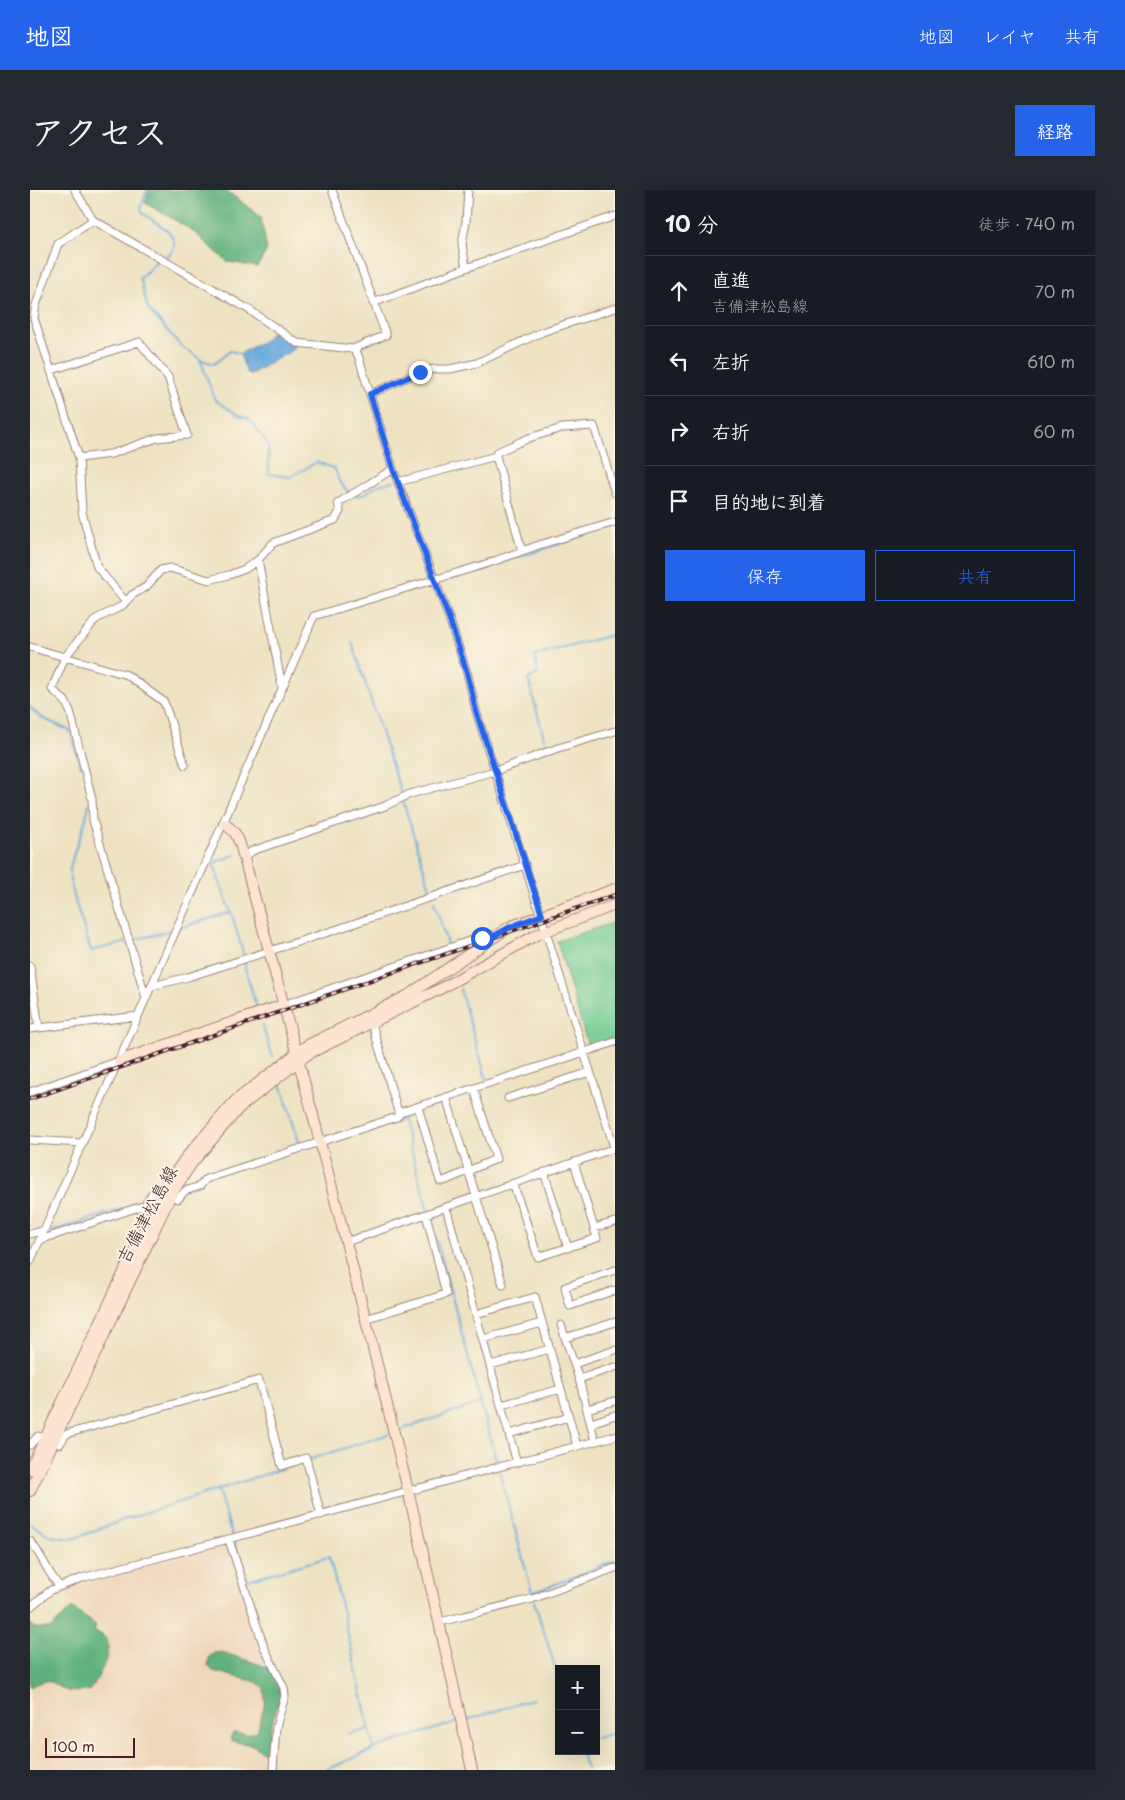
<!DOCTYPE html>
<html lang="ja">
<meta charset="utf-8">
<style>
body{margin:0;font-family:"Playpen Sans","Klee One",sans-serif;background:#242831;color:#f1f3f6}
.controls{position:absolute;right:15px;bottom:15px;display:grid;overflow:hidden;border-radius:0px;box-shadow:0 5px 20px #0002}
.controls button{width:45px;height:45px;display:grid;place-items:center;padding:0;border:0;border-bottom:1px solid #363941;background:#171b24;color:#f1f3f6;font:25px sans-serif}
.scale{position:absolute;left:15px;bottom:12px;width:90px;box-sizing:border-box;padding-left:5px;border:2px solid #4a1f2b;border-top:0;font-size:14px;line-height:18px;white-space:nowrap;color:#4a1f2b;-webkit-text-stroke:4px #fcf5e5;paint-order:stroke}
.stop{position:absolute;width:15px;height:15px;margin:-11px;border:4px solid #2563eb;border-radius:50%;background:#fff}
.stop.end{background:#2563eb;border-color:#fff;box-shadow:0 1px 5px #0008}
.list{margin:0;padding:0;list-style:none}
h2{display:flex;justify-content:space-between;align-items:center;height:65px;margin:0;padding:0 20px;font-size:21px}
h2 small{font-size:16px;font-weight:400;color:#9ea1a6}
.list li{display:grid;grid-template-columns:32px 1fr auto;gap:15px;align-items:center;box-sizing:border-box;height:70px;padding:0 20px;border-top:1px solid #363941}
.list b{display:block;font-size:19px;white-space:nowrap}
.list p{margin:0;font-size:16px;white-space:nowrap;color:#9ea1a6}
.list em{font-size:16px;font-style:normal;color:#9ea1a6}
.actions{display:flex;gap:10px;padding:15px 20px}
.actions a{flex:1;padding:11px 0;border:1px solid #2563eb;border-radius:0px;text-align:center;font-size:18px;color:#2563eb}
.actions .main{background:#2563eb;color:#fff}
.icon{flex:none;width:28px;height:28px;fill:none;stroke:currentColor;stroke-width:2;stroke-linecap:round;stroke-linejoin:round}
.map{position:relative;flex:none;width:585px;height:1580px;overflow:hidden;border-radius:0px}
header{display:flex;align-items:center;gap:30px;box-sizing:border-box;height:70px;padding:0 25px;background:#2563eb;color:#fff}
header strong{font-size:24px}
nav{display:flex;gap:28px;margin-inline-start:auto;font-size:18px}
.intro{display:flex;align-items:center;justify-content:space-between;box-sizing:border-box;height:120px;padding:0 30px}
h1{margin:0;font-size:35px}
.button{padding:12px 22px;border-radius:0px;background:#2563eb;color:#fff;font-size:18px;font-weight:700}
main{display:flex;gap:30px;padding:0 30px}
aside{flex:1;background:#171b24;border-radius:0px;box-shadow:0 5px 20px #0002}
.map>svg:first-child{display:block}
</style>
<header>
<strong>地図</strong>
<nav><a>地図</a><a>レイヤ</a><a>共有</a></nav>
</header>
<div class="intro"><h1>アクセス</h1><a class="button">経路</a></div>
<main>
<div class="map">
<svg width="585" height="1580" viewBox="0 0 585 1580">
<rect width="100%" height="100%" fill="#fcf5e5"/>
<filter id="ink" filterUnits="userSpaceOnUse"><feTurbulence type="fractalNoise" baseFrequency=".02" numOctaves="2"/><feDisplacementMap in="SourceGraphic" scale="10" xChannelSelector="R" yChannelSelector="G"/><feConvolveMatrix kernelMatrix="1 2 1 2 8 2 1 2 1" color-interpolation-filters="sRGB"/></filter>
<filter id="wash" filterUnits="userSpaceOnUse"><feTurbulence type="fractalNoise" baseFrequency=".0096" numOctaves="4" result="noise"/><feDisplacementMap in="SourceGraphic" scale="20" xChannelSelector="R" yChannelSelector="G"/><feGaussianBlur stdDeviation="1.12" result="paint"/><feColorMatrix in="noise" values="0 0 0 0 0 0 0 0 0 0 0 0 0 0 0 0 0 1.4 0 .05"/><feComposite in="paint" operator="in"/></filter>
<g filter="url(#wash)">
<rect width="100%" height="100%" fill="#eee2c2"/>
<path fill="#eed7bb" d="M196 1355 231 1457 252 1499 241 1580H0V1488L76 1449 77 1443 76 1436 64 1430 42 1413 32 1399Z"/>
<path fill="#73cc93" stroke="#5e765f" d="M585 732V851L559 860 527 751Z"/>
<path fill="#5eb07d" stroke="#546854" d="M119 0H196L231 27 237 60 227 77 198 72 160 39 115 13Z
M42 1418 66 1435 64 1440C69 1443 77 1447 78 1453 80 1467 67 1491 59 1501 52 1501 41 1503 35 1500 17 1491 20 1487 0 1497V1434L5 1438H21Z
M192 1462 240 1478 249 1489 250 1508 241 1536 238 1564 232 1562 223 1555 202 1551 200 1548 203 1543 217 1544 227 1542 235 1512 234 1498 227 1492 183 1481 178 1476 179 1467 184 1463Z"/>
<path fill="#6aaadd" stroke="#5a6484" d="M242 142H245L265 156 264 159 221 184 217 183 210 164 235 150Z"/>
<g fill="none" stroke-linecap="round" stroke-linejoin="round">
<path stroke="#6aaadd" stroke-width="2" d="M117 0 111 17 112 22C122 33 152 41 142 62L134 68
M127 71 110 88 118 119 151 156 170 169 185 210 209 226 219 229 238 254 239 284 260 287 287 272 305 279 309 291 319 303
M172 170 184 174 200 161 208 163
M323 306 333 305 348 295 364 291
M417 390 585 336
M322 452 372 606
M0 517 10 527 40 541 51 577
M517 559 498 489 508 484 505 466 585 444
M373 611 402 705
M59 613C57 637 43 657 40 680 38 697 56 742 61 761L97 752
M285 636 309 628
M404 711 417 754
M200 721 183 673 207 664
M149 738 201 722 214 766
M101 751 145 739
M215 771V778L227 819
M430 799 457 891
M232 835 243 867
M251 894 270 955
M376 924 372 927 398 1021
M331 942 372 930
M14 1044 91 1019
M405 1044 503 1406
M367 1241 450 1213
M278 1270 359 1244
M188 1300 202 1345
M0 1333 20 1346 43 1349 96 1329 252 1279
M204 1350 217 1390 299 1367C316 1431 329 1495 344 1559
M502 1403 585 1371
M504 1411 529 1489
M434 1531 503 1509
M318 1544 339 1539
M566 1548 585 1543
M551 1561 557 1580
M296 1580 351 1556 427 1532"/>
</g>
</g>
<g filter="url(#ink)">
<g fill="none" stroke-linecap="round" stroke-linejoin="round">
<defs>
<path id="street" d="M45 0 63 30 218 119 267 153 323 159 356 145 302 0
M63 30 28 54 6 115 4 128 49 268 52 322 67 377 95 411
M436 78 432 54 436 32 438 0
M343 113 436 78 585 26
M323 159 328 165 363 279 419 428 438 486 446 521 585 960
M22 180 109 152 138 187 157 245 127 248 81 264 49 268
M340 204 390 182 405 179H420L447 173 512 142 585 118
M466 266 492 361
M368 292 466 266 467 262 499 248 532 238 564 236 585 303
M228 370 252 497
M0 457 97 485 134 512 155 575
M214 668 222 661 355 616 380 604 465 581 528 558 585 541
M0 776 9 838
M122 796 158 787 305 740 495 675
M116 808 63 630 62 609 40 521 35 511 22 499 35 467 66 429 92 416 102 405 116 397 131 380 140 378 179 390 199 385 215 379 228 370 243 353 305 330 310 321 308 313 363 279
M253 815 448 748 455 751
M343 837 369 925
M0 839 108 826
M0 902 89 871
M416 907 473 1095
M478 908 560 882
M388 917 410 991H414L466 969 444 899
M0 950 52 953
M514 982 538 1058
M483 993 508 1067 567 1048 544 972
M416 1017 487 1273
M564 1038 585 1032
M0 1044 14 1040
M10 1050 115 1015 126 997 148 1009 155 1001 170 996 176 989 367 927 371 922 585 852
M316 1052 585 958
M0 1072 284 426 456 374 509 355 585 332
M585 1080 535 1097 540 1116 585 1100
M446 1124 505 1107 547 1256
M335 1129 416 1104 396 1024
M531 1135 549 1189 565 1251
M535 1148 585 1132
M453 1149 512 1133
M544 1174 585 1160
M460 1175 520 1159
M549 1189 585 1177
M471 1215 531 1199
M557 1219 585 1211
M561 1233 585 1225
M479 1244 539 1227
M0 1255 8 1246 30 1254 36 1244 229 1190 252 1276 276 1268 291 1325
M199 1350 234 1457 254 1498 255 1506 246 1537 243 1580
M0 1351C12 1365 17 1382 29 1396
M0 1417 21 1400 52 1388 585 1246
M410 1432 502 1409 585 1378"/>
<path id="secondary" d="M194 634C208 641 210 654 214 668 296 970 376 1274 442 1580
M89 871 253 815
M0 1280 133 1000 157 966 205 911 276 856 377 806 479 737 585 699
M0 1301 141 1005 162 973 209 918 278 864 410 799 506 745 585 715"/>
</defs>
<use href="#street" stroke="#9c8076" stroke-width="9"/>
<use href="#secondary" stroke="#9c8076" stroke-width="12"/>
<use href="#street" stroke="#fff" stroke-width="7"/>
<use href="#secondary" stroke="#fde4d0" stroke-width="10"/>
<defs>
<path id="rail" d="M0 909 585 705"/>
</defs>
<use href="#rail" stroke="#4a1f2b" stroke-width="4"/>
<use href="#rail" stroke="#fcf5e5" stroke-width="2" stroke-dasharray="5.5" stroke-linecap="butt"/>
</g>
</g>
<g fill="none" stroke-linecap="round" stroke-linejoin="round" filter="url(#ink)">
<path stroke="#2563eb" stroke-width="6" d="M390 182 340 204 363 279 419 428 438 486 446 521 512 725 480 737 455 751 452 748"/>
</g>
<g text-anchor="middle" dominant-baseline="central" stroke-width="4" stroke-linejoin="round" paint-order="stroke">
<g font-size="18" fill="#4a1f2b" stroke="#fcf5e5">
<text transform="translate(116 1024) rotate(-62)">吉備津松島線</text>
</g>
</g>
</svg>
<div class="controls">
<button>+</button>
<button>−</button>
</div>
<div class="scale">100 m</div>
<div class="stop" style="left:452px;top:748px"></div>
<div class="stop end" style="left:390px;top:182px"></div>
</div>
<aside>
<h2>10 分<small>徒歩 · 740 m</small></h2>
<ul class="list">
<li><svg class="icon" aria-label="ahead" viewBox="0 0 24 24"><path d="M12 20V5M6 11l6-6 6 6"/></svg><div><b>直進</b><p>吉備津松島線</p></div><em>70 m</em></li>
<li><svg class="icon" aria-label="left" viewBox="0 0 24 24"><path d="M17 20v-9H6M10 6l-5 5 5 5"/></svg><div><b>左折</b></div><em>610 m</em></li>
<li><svg class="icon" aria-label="right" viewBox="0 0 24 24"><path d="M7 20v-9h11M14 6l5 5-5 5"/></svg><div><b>右折</b></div><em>60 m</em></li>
<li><svg class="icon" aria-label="arrive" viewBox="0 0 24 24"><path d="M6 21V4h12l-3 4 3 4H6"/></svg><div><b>目的地に到着</b></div></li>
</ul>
<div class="actions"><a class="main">保存</a><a>共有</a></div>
</aside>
</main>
